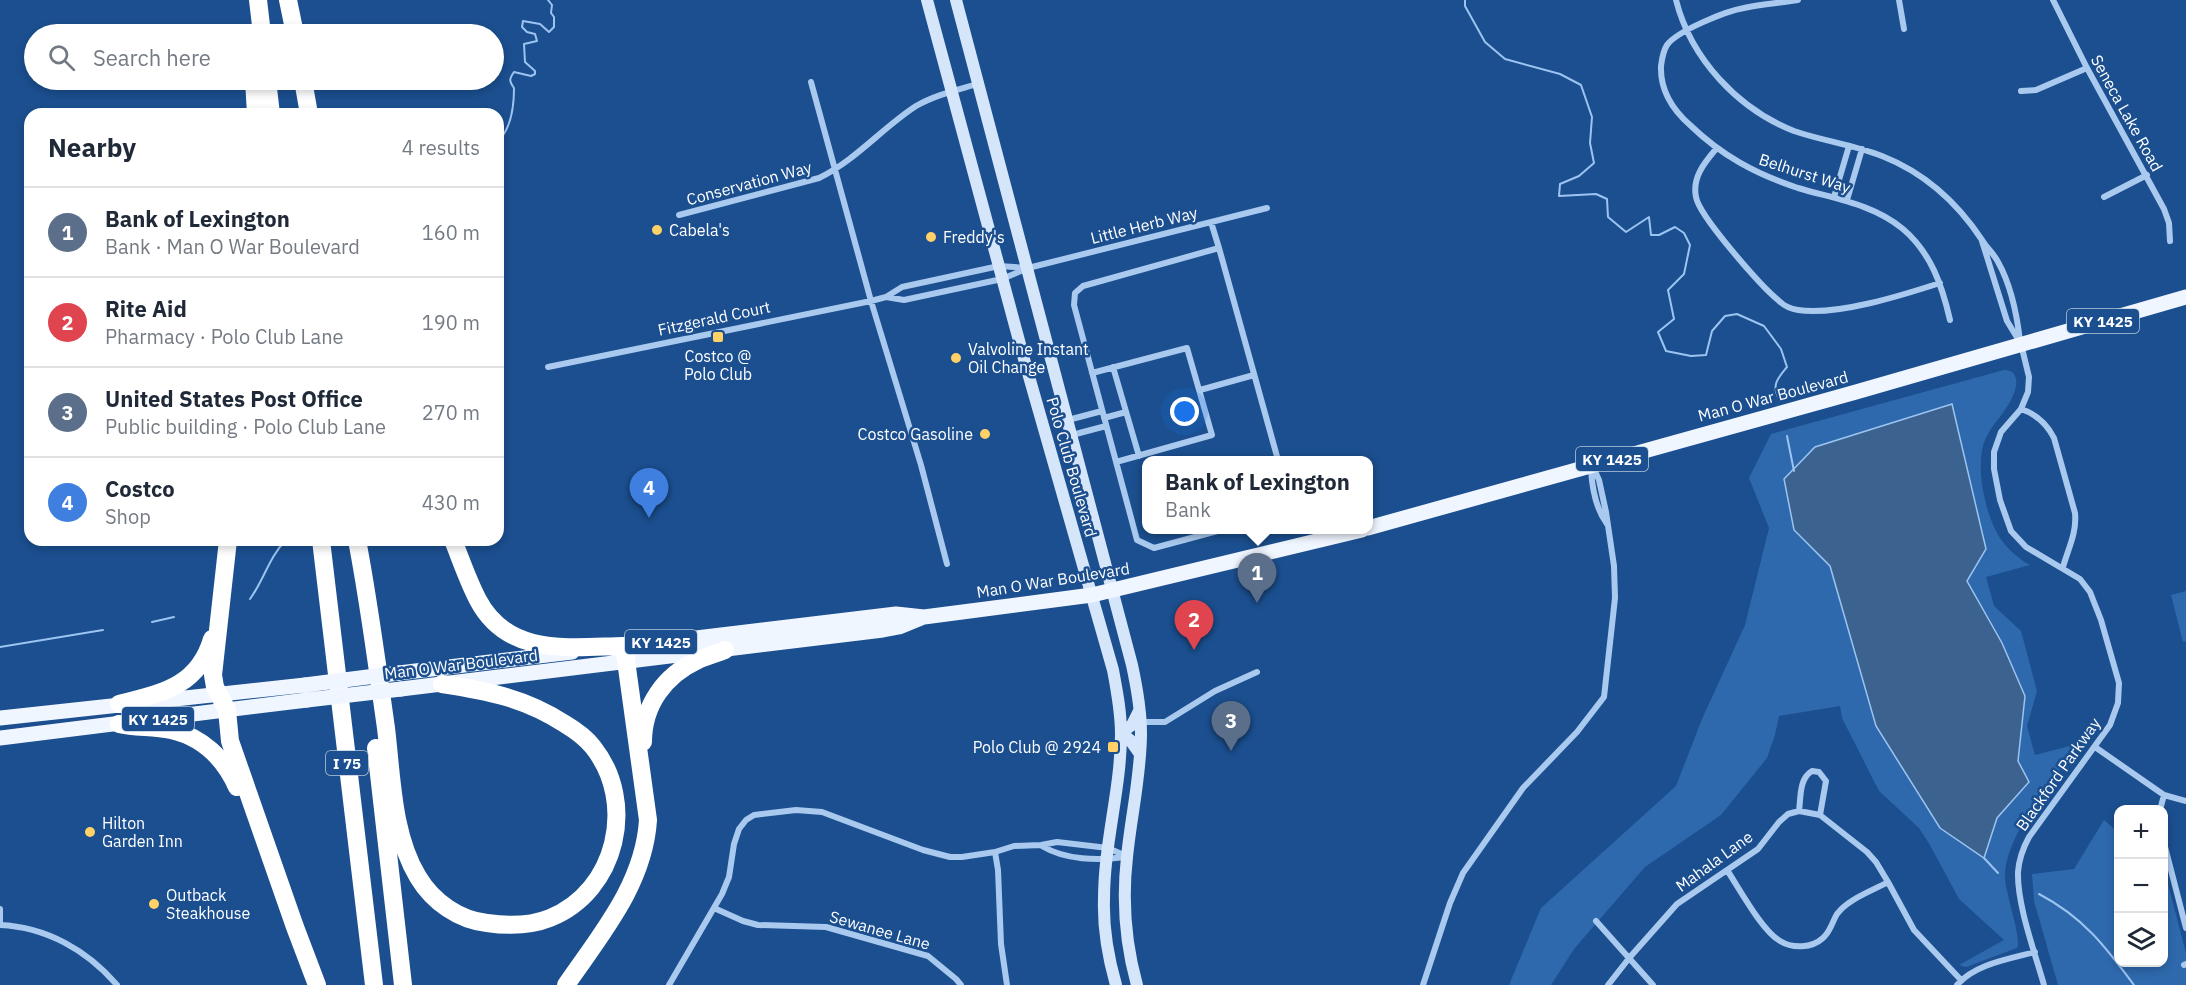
<!DOCTYPE html>
<meta charset="utf-8">
<style>
body{margin:0;font-family:"IBM Plex Sans",sans-serif;background:#f6f6f7;color:#1f2937}
.controls{position:absolute;right:18px;bottom:18px;display:grid;overflow:hidden;border-radius:12px;box-shadow:0 3px 9px #0003}
.controls button{width:54px;height:54px;display:grid;place-items:center;padding:0;border:0;border-bottom:2px solid #e0e1e3;background:#fff;color:#1f2937;font:30px sans-serif}
.you{position:absolute;left:1185px;top:412px;width:21px;height:21px;margin:-15px;border:4px solid #fff;border-radius:50%;background:#1a73e8;box-shadow:0 0 0 9px #1a73e833}
.badge{display:grid;place-items:center;width:39px;height:39px;border-radius:50%;background:#84754c;color:#fff;font-size:20px;font-weight:700}
.pin{position:absolute;translate:-50% -50px;filter:drop-shadow(0 2px 3px #0008)}
.pin::after{content:'';position:absolute;top:32px;width:21px;height:18px;background:inherit;clip-path:polygon(0 0,100% 0,50% 100%)}
.popup{position:absolute;left:1142px;top:456px;width:231px;height:78px;box-sizing:border-box;display:grid;place-content:center;border-radius:12px;background:#fff;filter:drop-shadow(0 2px 4px #0005);font-size:20px;white-space:nowrap;color:#747a83}
.popup b{font-size:22px;color:#1f2937}
.popup::after{content:'';position:absolute;left:50%;top:100%;margin-left:-12px;border:12px solid transparent;border-top-color:#fff}
.list{margin:0;padding:0;list-style:none}
h2{display:flex;justify-content:space-between;align-items:center;height:78px;margin:0;padding:0 24px;font-size:26px}
h2 small{font-size:20px;font-weight:400;color:#747a83}
.list li{display:grid;grid-template-columns:39px 1fr auto;gap:18px;align-items:center;box-sizing:border-box;height:90px;padding:0 24px;border-top:2px solid #e0e1e3}
.list b{display:block;font-size:22px;white-space:nowrap}
.list p{margin:0;font-size:20px;white-space:nowrap;color:#747a83}
.list em{font-size:20px;font-style:normal;color:#747a83}
.icon{flex:none;width:33px;height:33px;fill:none;stroke:currentColor;stroke-width:2;stroke-linecap:round;stroke-linejoin:round}
.map{position:relative;flex:none;width:2186px;height:985px;overflow:hidden}
.search{position:absolute;background:#fff;box-shadow:0 3px 9px #0003;left:24px;top:24px;width:480px;height:66px;display:flex;align-items:center;gap:15px;box-sizing:border-box;padding:0 21px;border-radius:33px;color:#747a83;font-size:22px}
.panel{position:absolute;background:#fff;box-shadow:0 3px 9px #0003;left:24px;top:108px;width:480px;height:438px;border-radius:18px}
.map>svg:first-child{display:block}
</style>
<div class="map">
<svg width="2186" height="985" viewBox="0 0 2186 985">
<rect width="100%" height="100%" fill="#1b4f8f"/>
<path fill="#2e69ad" d="M2004 370C2018 370 2018 383 2014 393 2008 411 1992 423 1985 440 1974 466 1986 519 2002 541 2010 551 2019 559 2030 565L1986 577 1994 606 2021 631 2037 691 2027 726 2035 755 2081 743C2056 777 2005 834 2005 876 2005 894 2022 937 2017 948L1966 967 1959 965 2004 940 1959 899 1930 845 1919 828 1879 791 1842 718 1840 706 1779 716 1775 735 1767 758 1721 815 1645 867 1574 949 1551 985H1509L1541 908 1676 786 1702 719 1745 625 1769 528 1749 478 1771 434Z
M2186 591V641L2183 642 2171 595Z
M2104 820 2118 832V962H2164V869L2186 953V985H2058L2034 901 2032 874 2074 869Z"/>
<path fill="#3c6290" stroke="#9cc4f0" stroke-width="1.5" d="M1952 404 1986 549 1967 581 2002 643 2025 696 2018 761 2029 782 1997 818 1984 858 1940 828 1876 726 1830 566 1794 530 1784 479 1815 447Z"/>
<g fill="none" stroke-linecap="round" stroke-linejoin="round">
<path stroke="#9cc4f0" stroke-width="2" d="M1465 0V6L1485 42 1505 59 1560 74 1581 85 1592 117 1590 143 1594 163 1579 176 1560 184 1559 196 1596 194 1607 199 1608 217 1626 232 1649 217 1651 235H1659L1675 227 1684 233 1690 245 1684 274 1668 290 1674 319 1658 332 1666 351 1691 356 1706 355 1712 331 1725 316 1737 314 1764 326 1781 349 1787 367C1778 378 1771 385 1779 399
M498 141C512 128 514 106 514 88 509 81 509 79 514 72L531 76 535 74V71L525 62 524 44 537 41 535 34 527 32 522 27 523 21 540 24 549 32 554 27V17L551 13 552 5 548 0
M1787 436 1794 471
M250 599C264 580 269 557 286 540
M152 622 174 617
M0 647 103 630
M1984 858 1998 873
M2039 894C2083 917 2105 946 2134 985"/>
<path stroke="#a9c9ee" stroke-width="6" d="M1676 0C1691 59 1738 109 1794 131 1823 141 1854 145 1882 156 1925 173 1957 202 1982 240 1987 248 1994 254 1998 262 2011 285 2017 315 2020 341
M1798 0C1780 3 1762 4 1744 8 1726 11 1677 31 1667 45 1663 51 1662 58 1661 66 1660 90 1673 110 1690 125 1722 156 1756 174 1798 188 1835 199 1873 204 1903 229 1931 253 1942 285 1950 320
M1899 0 1904 29
M2053 0 2087 68 2164 209 2169 223 2170 241
M811 82 871 301 921 465 947 564
M2021 91 2036 90 2087 68
M1716 149C1704 163 1692 178 1696 197 1699 216 1761 286 1778 300 1783 305 1790 309 1798 310 1837 316 1903 295 1940 283
M1834 197 1849 146
M2104 197 2147 175
M1847 200 1862 149
M679 215 819 178C856 160 882 128 916 106 935 95 957 90 977 84
M1211 222 1219 248
M1982 241 2007 321 2021 344 2029 377 2028 392 2021 409 2001 432 1994 452V469L2000 500 2011 531 2026 547 2080 579 2090 592 2101 620 2119 683 2118 703 2110 725 2029 837C2023 848 2019 859 2018 872 2017 905 2035 953 2044 985
M886 297 904 300 1002 279 1028 268 1267 208
M548 367 871 301 886 297 902 287 999 266 1028 268
M1113 367 1139 456
M1092 373 1187 348 1212 435 1116 462
M1200 390 1254 375
M2021 409C2036 414 2047 424 2054 438L2075 513C2077 533 2068 549 2063 567
M1104 418 1126 412
M1068 420 1102 411
M1072 435 1106 426
M1591 469C1592 488 1596 509 1607 524
M1221 530 1154 548 1137 540 1074 305 1075 293 1083 286 1219 248 1278 460
M1141 722H1165L1215 691 1257 672
M2095 747 2164 795 2186 801
M2160 810 2164 795
M1799 811C1801 796 1799 779 1812 771L1819 772 1826 781 1820 815
M2164 843 2186 928
M1042 846C1065 860 1098 861 1125 857
M995 852 998 870 1001 944 1007 985
M1727 870C1739 888 1762 931 1780 941 1793 949 1812 948 1823 938 1831 931 1832 922 1837 914 1848 899 1872 891 1888 882
M714 908 743 921 758 925 826 927 928 956 956 979 961 985
M0 909V925
M1596 921 1653 985
M0 925C46 927 87 950 117 985
M2184 965 2186 964
M669 985 722 894 729 877 734 844 739 829 746 820 754 815 796 810 822 812 923 850 950 857H962L995 852 1014 846 1041 845 1057 842 1108 848 1126 856
M1423 985 1450 903 1463 873 1523 788 1577 732 1604 697 1615 598 1614 566 1606 512 1599 480 1593 467
M1608 985 1630 957 1677 904 1758 849 1779 822 1788 814 1799 811 1820 815 1867 852 1876 862 1888 882 1914 930 1961 980
M1957 985C1975 964 2009 959 2035 952"/>
<path stroke="#d6e6fa" stroke-width="12" d="M927 0 1024 359 1113 670C1117 691 1121 712 1121 734 1121 789 1104 843 1104 899 1103 928 1108 957 1116 985
M956 0 1132 665C1137 688 1141 710 1141 733 1141 775 1131 816 1127 857 1122 901 1125 942 1137 985
M1139 711 1132 725 1121 733 1130 740 1140 754"/>
<path stroke="#f0f6ff" stroke-width="15" d="M1368 528 1856 392 2186 297
M613 648 896 614 924 617 1092 595 1362 530
M399 673 572 652
M401 689 883 630 899 627 921 618
M0 718 305 685
M0 738 307 700"/>
<path stroke="#fff" stroke-width="18" d="M258 0 262 34
M288 0 295 34
M254 80 256 114
M267 80 271 114
M303 80 309 114
M228 540 213 675 215 687 227 710 230 741 295 927 317 985
M321 540 374 985
M357 540C369 602 377 665 386 728 392 777 392 834 418 877 433 902 459 920 487 923 508 926 530 926 550 918 617 891 637 802 593 747 586 738 575 730 565 724 525 698 488 691 442 684
M453 540C461 560 468 581 478 600 508 657 570 647 624 646L648 820C644 884 601 934 566 985
M119 704C161 693 198 687 212 639
M119 724C136 728 153 726 171 730 202 737 224 758 237 787
M643 742C643 705 665 675 698 660 706 656 716 654 725 650
M376 748 403 985"/>
<path stroke="#f0f6ff" stroke-width="15" d="M305 685 399 673
M307 700 401 689"/>
</g>
<g fill="#ffd166" stroke="#1b4f8f" stroke-width="2">
<circle cx="657" cy="230" r="6"/>
<circle cx="931" cy="237" r="6"/>
<rect x="712" y="331" width="12" height="12" rx="3"/>
<circle cx="956" cy="358" r="6"/>
<circle cx="985" cy="434" r="6"/>
<rect x="1107" y="741" width="12" height="12" rx="3"/>
<circle cx="90" cy="832" r="6"/>
<circle cx="154" cy="904" r="6"/>
</g>
<g text-anchor="middle" dominant-baseline="central" stroke-width="5" stroke-linejoin="round" paint-order="stroke">
<g fill="#1b4f8f" stroke="#bbcadd" stroke-width="1.5">
<rect x="2067" y="309" width="72" height="24" rx="4.5"/>
<rect x="1576" y="447" width="72" height="24" rx="4.5"/>
<rect x="625" y="630" width="72" height="24" rx="4.5"/>
<rect x="122" y="707" width="72" height="24" rx="4.5"/>
<rect x="326" y="751" width="42" height="24" rx="4.5"/>
</g>
<g font-size="15" font-weight="bold" fill="#fff">
<text x="2103" y="321">KY 1425</text>
<text x="1612" y="459">KY 1425</text>
<text x="661" y="642">KY 1425</text>
<text x="158" y="719">KY 1425</text>
<text x="347" y="763">I 75</text>
</g>
<g font-size="16" fill="#fff" stroke="#1b4f8f">
<text transform="translate(2127 113) rotate(61)">Seneca Lake Road</text>
<text transform="translate(1805 173) rotate(18)">Belhurst Way</text>
<text transform="translate(749 183) rotate(-15)">Conservation Way</text>
<text transform="translate(1144 225) rotate(-14)">Little Herb Way</text>
<text transform="translate(714 318) rotate(-12)">Fitzgerald Court</text>
<text transform="translate(1773 396) rotate(-15)">Man O War Boulevard</text>
<text transform="translate(1072 467) rotate(74)">Polo Club Boulevard</text>
<text transform="translate(1053 580) rotate(-9)">Man O War Boulevard</text>
<text transform="translate(461 664) rotate(-7)">Man O War Boulevard</text>
<text transform="translate(2058 774) rotate(-55)">Blackford Parkway</text>
<text transform="translate(1714 861) rotate(-36)">Mahala Lane</text>
<text transform="translate(880 930) rotate(16)">Sewanee Lane</text>
</g>
<g font-size="16" fill="#fff" stroke="#1b4f8f" text-anchor="start">
<text x="669" y="230">Cabela's</text>
<text x="943" y="237">Freddy's</text>
<text x="968" y="349">Valvoline Instant<tspan x="968" dy="18">Oil Change</tspan></text>
<text x="718" y="356" text-anchor="middle">Costco @<tspan x="718" dy="18">Polo Club</tspan></text>
<text x="973" y="434" text-anchor="end">Costco Gasoline</text>
<text x="1101" y="747" text-anchor="end">Polo Club @ 2924</text>
<text x="102" y="823">Hilton<tspan x="102" dy="18">Garden Inn</tspan></text>
<text x="166" y="895">Outback<tspan x="166" dy="18">Steakhouse</tspan></text>
</g>
</g>
</svg>
<div class="controls">
<button>+</button>
<button>−</button>
<button><svg class="icon" aria-label="layers" viewBox="0 0 24 24"><path d="M12 4l9 5-9 5-9-5zM3 14l9 5 9-5"/></svg></button>
</div>
<div class="you"></div>
<div class="pin badge" style="left:1257px;top:603px;background:#5c6f8a">1</div>
<div class="popup"><b>Bank of Lexington</b>Bank</div>
<div class="pin badge" style="left:1194px;top:650px;background:#e0444e">2</div>
<div class="pin badge" style="left:1231px;top:751px;background:#5c6f8a">3</div>
<div class="pin badge" style="left:649px;top:518px;background:#3f7fe0">4</div>
<div class="search"><svg class="icon" aria-label="search" viewBox="0 0 24 24"><circle cx="10" cy="10" r="6"/><path d="M15 15l6 6"/></svg>Search here</div>
<section class="panel">
<h2>Nearby<small>4 results</small></h2>
<ul class="list">
<li><span class="badge" style="background:#5c6f8a">1</span><div><b>Bank of Lexington</b><p>Bank · Man O War Boulevard</p></div><em>160 m</em></li>
<li><span class="badge" style="background:#e0444e">2</span><div><b>Rite Aid</b><p>Pharmacy · Polo Club Lane</p></div><em>190 m</em></li>
<li><span class="badge" style="background:#5c6f8a">3</span><div><b>United States Post Office</b><p>Public building · Polo Club Lane</p></div><em>270 m</em></li>
<li><span class="badge" style="background:#3f7fe0">4</span><div><b>Costco</b><p>Shop</p></div><em>430 m</em></li>
</ul>
</section>
</div>
